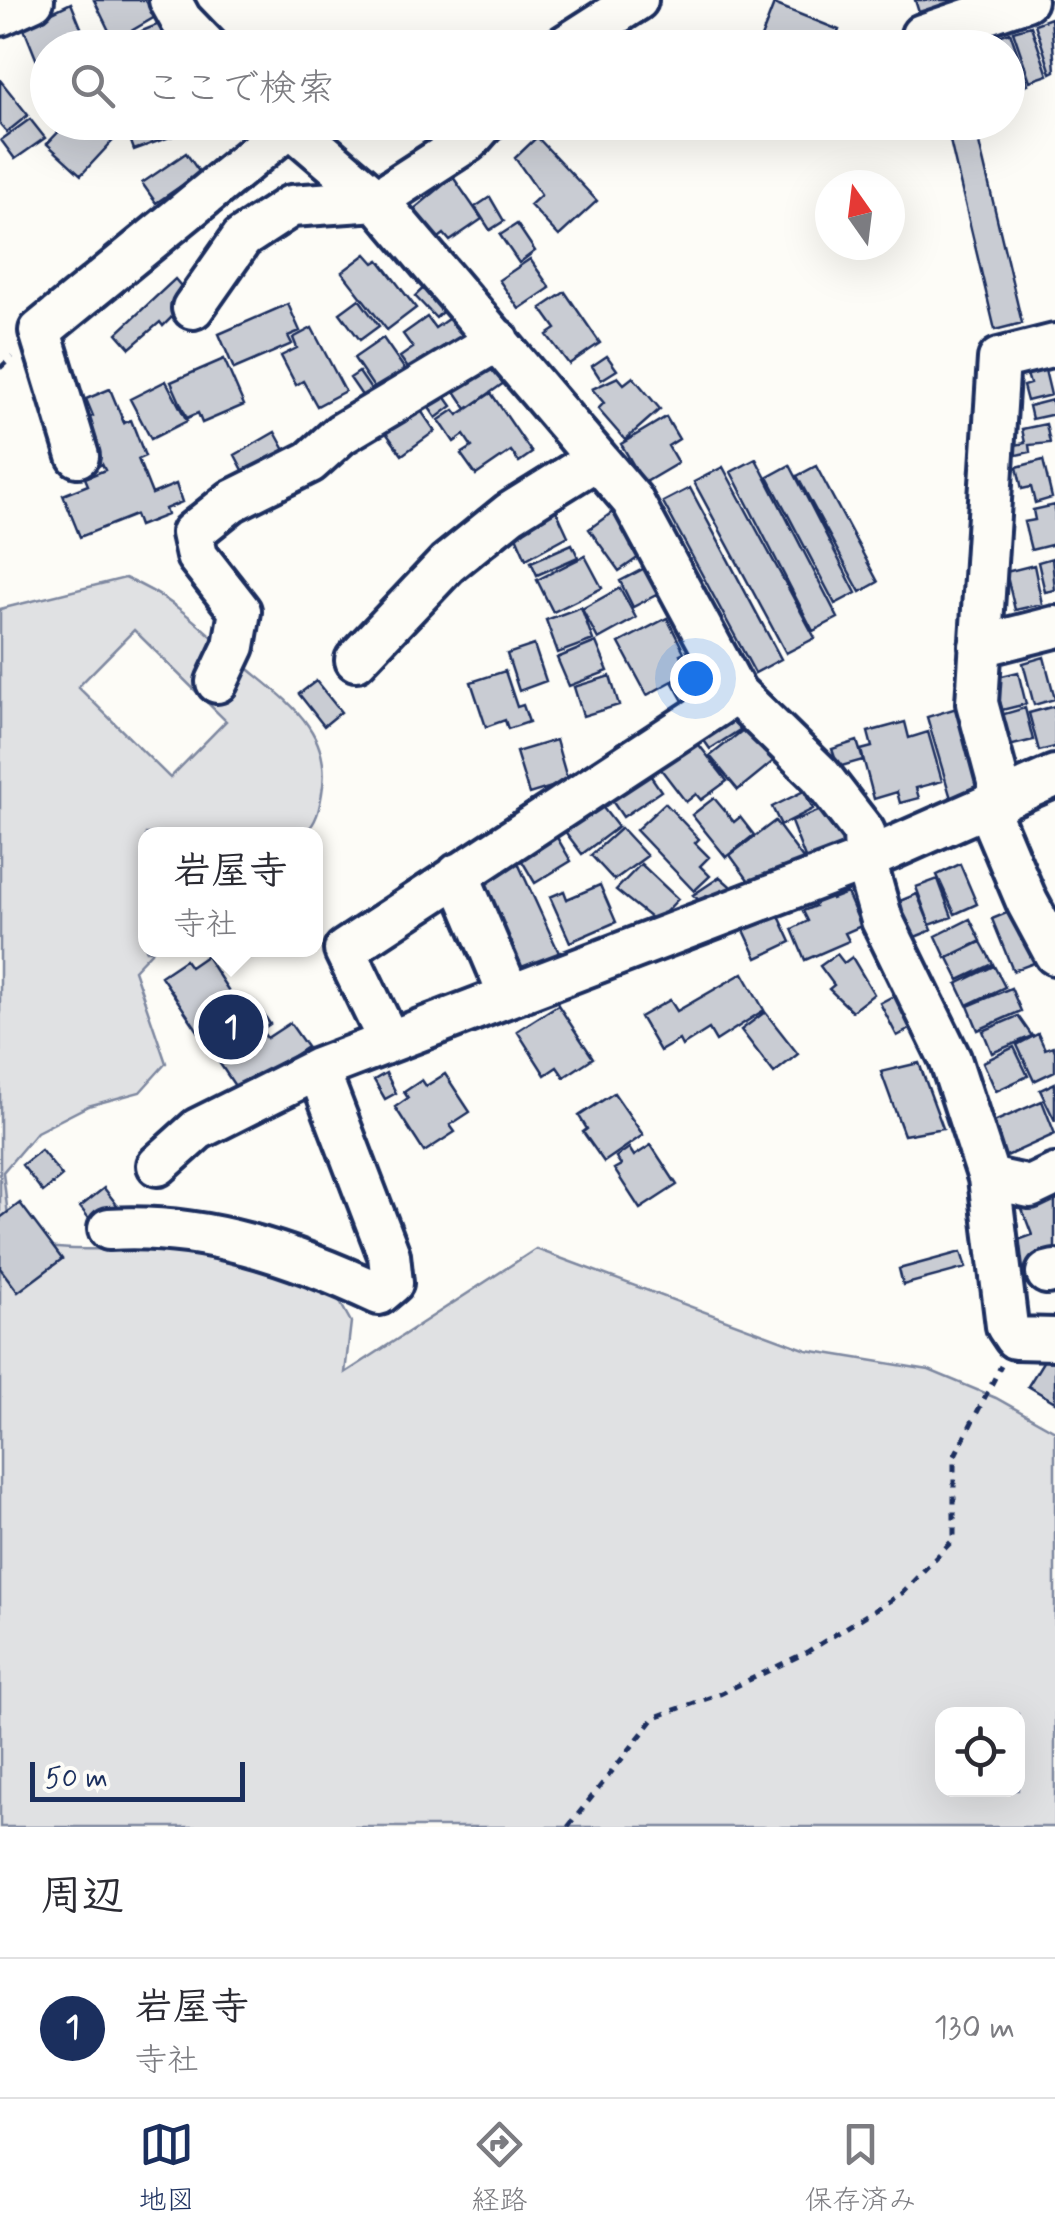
<!DOCTYPE html>
<html lang="ja">
<meta charset="utf-8">
<style>
body{margin:0;font-family:Mynerve,"Klee One",sans-serif;background:#f2f2f3;color:#2b2b33}
.controls{position:absolute;right:30px;bottom:30px;display:grid;overflow:hidden;border-radius:20px;box-shadow:0 10px 40px #0002}
.controls button{width:90px;height:90px;display:grid;place-items:center;padding:0;border:0;border-bottom:2px solid #e1e1e2;background:#fff;color:#2b2b33;font:50px sans-serif}
.compass{position:absolute;left:815px;top:170px;width:90px;height:90px;border-radius:50%;background:#fff;box-shadow:0 10px 40px #0002;rotate:346deg}
.scale{position:absolute;left:30px;bottom:25px;width:215px;box-sizing:border-box;padding-left:10px;border:5px solid #1b2f5e;border-top:0;font-size:28px;line-height:35px;white-space:nowrap;color:#1b2f5e;-webkit-text-stroke:8px #fdfcf7;paint-order:stroke}
.you{position:absolute;left:695px;top:678px;width:35px;height:35px;margin:-25px;border:8px solid #fff;border-radius:50%;background:#1a73e8;box-shadow:0 0 0 15px #1a73e833}
.badge{display:grid;place-items:center;width:65px;height:65px;border-radius:50%;background:#1b2f5e;color:#fff;font-size:32px;font-weight:700}
.pin{position:absolute;translate:-50% -50%;border:5px solid #fff;box-shadow:0 2px 10px #0006}
.popup{position:absolute;left:138px;top:827px;width:185px;height:130px;box-sizing:border-box;display:grid;place-content:center;border-radius:20px;background:#fff;filter:drop-shadow(0 2px 8px #0005);font-size:32px;white-space:nowrap;color:#7c7c81}
.popup b{font-size:38px;color:#2b2b33}
.popup::after{content:'';position:absolute;left:50%;top:100%;margin-left:-20px;border:20px solid transparent;border-top-color:#fff}
.list{margin:0;padding:0;list-style:none}
h2{display:flex;justify-content:space-between;align-items:center;height:130px;margin:0;padding:0 40px;font-size:42px}
h2 small{font-size:32px;font-weight:400;color:#7c7c81}
.list li{display:grid;grid-template-columns:65px 1fr auto;gap:30px;align-items:center;box-sizing:border-box;height:140px;padding:0 40px;border-top:2px solid #e1e1e2}
.list b{display:block;font-size:38px;white-space:nowrap}
.list p{margin:0;font-size:32px;white-space:nowrap;color:#7c7c81}
.list em{font-size:32px;font-style:normal;color:#7c7c81}
.icon{flex:none;width:55px;height:55px;fill:none;stroke:currentColor;stroke-width:2;stroke-linecap:round;stroke-linejoin:round}
.map{position:relative;flex:none;width:1055px;height:1827px;overflow:hidden}
.search{position:absolute;background:#fff;box-shadow:0 10px 40px #0002;left:30px;right:30px;top:30px;height:110px;display:flex;align-items:center;gap:25px;box-sizing:border-box;padding:0 35px;border-radius:55px;color:#7c7c81;font-size:38px}
.sheet{height:270px;background:#fff}
nav{display:flex;justify-content:space-around;align-items:center;box-sizing:border-box;height:140px;border-top:2px solid #e1e1e2;background:#fff;font-size:28px;color:#7c7c81}
nav a{display:grid;justify-items:center;gap:5px}
nav .on{color:#1b2f5e}
.map>svg:first-child{display:block}
</style>
<div class="map">
<svg width="1055" height="1827" viewBox="0 0 1055 1827">
<rect width="100%" height="100%" fill="#fdfcf7"/>
<filter id="ink" filterUnits="userSpaceOnUse"><feTurbulence type="fractalNoise" baseFrequency=".01" numOctaves="2"/><feDisplacementMap in="SourceGraphic" scale="20" xChannelSelector="R" yChannelSelector="G"/><feConvolveMatrix kernelMatrix="1 2 1 2 8 2 1 2 1" color-interpolation-filters="sRGB"/></filter>
<g filter="url(#ink)">
<path fill="#e0e1e3" stroke="#7e88a0" stroke-width="2.5" fill-rule="evenodd" d="M125 578C172 597 199 625 237 659 280 697 334 726 322 793 319 811 317 821 305 834H146V950H153L134 970 166 1063 140 1092 88 1106 37 1132 3 1172 8 1216 27 1244C72 1253 113 1247 157 1250 218 1253 279 1274 336 1295L351 1322 345 1373 536 1249 807 1350 929 1370 996 1398 1055 1431V1827H0V609ZM134 630 226 721 170 778 78 687ZM942 1714H1018V1790H942Z"/>
<path fill="#c9ccd3" stroke="#1b2f5e" stroke-width="2.5" d="M94 0H146L155 17 114 41Z
M915 0H980L921 19Z
M71 3 82 30 73 33 76 41 89 35 94 48H48V74L41 59 37 61 23 26Z
M774 4 839 30 832 48H757Z
M1051 18 1055 71 1051 73 1035 24Z
M164 22 170 36 148 45 142 31Z
M1031 26 1048 75 1030 81 1013 31Z
M1010 32 1028 84 1010 90 1008 48H996L993 38Z
M0 80 28 115 7 132 0 124Z
M30 119 45 138 15 159 1 140Z
M68 122H106L119 134 81 175 47 144Z
M124 122H178L181 133 134 150Z
M974 122 1022 323 995 330 947 128Z
M537 137 597 201 559 236 530 205 541 195 515 158Z
M186 153 200 173 156 203 142 183Z
M453 177 482 219 450 241 444 234 435 241 414 209Z
M490 197 504 221 490 230 475 207Z
M517 224 535 251 519 263 500 235Z
M366 254 374 263 379 260 416 308 387 330 342 272Z
M530 259 550 288 519 309 499 280Z
M435 277 456 298 436 318 415 296Z
M175 279 191 298 163 326 160 322 130 348 117 333Z
M565 292 600 343 569 364 547 335 556 329 541 308Z
M359 299 379 326 360 340 340 313Z
M288 304 300 331 288 336 292 344 234 369 219 334Z
M458 312 475 335 415 378 400 357 413 348 403 334 427 317 435 328Z
M312 328 345 391 317 406 303 381 296 385 281 356 297 348 293 338Z
M383 338 413 381 383 401 354 358Z
M483 353 504 383 467 409 446 378Z
M607 356 617 370 601 380 592 366Z
M224 359 244 405 202 423 198 413 187 418 171 382Z
M1045 370 1051 395 1027 401 1023 386 1030 384 1027 374Z
M359 372 372 391 363 397 350 378Z
M618 377 624 384 633 377 660 409 625 440 598 409 604 403 592 389Z
M166 381 187 421 151 439 130 399Z
M437 385 452 406 436 418 421 396Z
M110 389 124 423 131 420 145 456 138 459 152 494 176 484 182 502 165 509 167 515 139 526 135 515 80 537 63 495 88 485 85 478 105 470 102 464 97 467 86 441 94 438 87 419 93 416 86 399Z
M491 393 532 453 519 462 511 451 476 475 461 454 472 447 464 435 454 442 439 420 454 410 458 415Z
M413 399 435 431 402 455 379 423Z
M1052 400 1055 414 1032 419 1029 406Z
M666 417 679 439 668 446 678 463 644 483 621 444Z
M1046 424 1050 443 1029 445 1030 452 1012 456 1010 446 1025 443 1022 429Z
M275 432 292 463 251 485 235 455Z
M756 459 838 618 813 631 731 472Z
M1043 460 1052 498 1035 503 1031 487 1022 489 1017 467Z
M790 465 856 593 835 604 768 477Z
M816 466 878 582 860 592 797 476Z
M723 467 815 638 786 653 694 482Z
M690 488 781 659 755 673 663 502Z
M1055 505V544L1031 550 1024 522 1035 520 1033 510Z
M556 510 568 536 526 559 513 529Z
M614 511 637 543 631 547 639 557 619 571 589 529Z
M572 544 578 557 537 575 531 562Z
M585 556 602 588 553 612 537 580Z
M1052 558 1055 590 1045 592 1038 562Z
M1034 565 1042 604 1015 610 1006 572Z
M647 567 660 593 633 607 620 581Z
M620 588 636 618 598 639 582 609Z
M581 607 593 640 558 653 546 620Z
M667 618 684 652 680 654 689 672 647 695 619 643Z
M596 642 608 671 569 686 557 658Z
M534 645 546 681 519 691 507 654Z
M1044 657 1055 699 1034 705 1023 663Z
M704 667 717 692 687 708 673 683Z
M505 671 517 707 523 705 529 722 508 729 505 720 486 727 471 682Z
M1018 672 1026 704 1002 710 994 678Z
M610 676 619 705 583 716 574 687Z
M316 681 341 712 324 726 299 694Z
M735 702 749 724 710 749 696 729Z
M1055 706V747L1039 751 1029 713Z
M960 707 988 802 955 812 927 717Z
M1025 708 1033 740 1005 747 997 716Z
M905 722 909 738 928 732 942 781 916 788 919 798 900 803 897 792 874 799 861 750 872 747 868 732Z
M752 723 776 759 738 790 710 756Z
M556 740 568 782 529 794 516 752Z
M696 741 727 781 701 800 696 794 686 802 660 768Z
M857 741 863 760 838 767 832 749Z
M644 766 661 791 623 817 606 792Z
M804 791 813 809 781 825 772 807Z
M593 795 618 827 582 854 558 822Z
M714 798 734 822 740 817 754 835 726 857 692 815Z
M665 803 699 839 695 843 709 857 700 866 710 876 694 891 636 830Z
M831 806 847 847 807 863 791 822Z
M775 821 806 863 757 892 730 855Z
M621 828 647 856 614 880 591 855Z
M552 829 571 861 535 883 516 851Z
M518 863 560 955 515 975 474 883Z
M641 864 678 899 656 922 616 890Z
M960 864 977 904 955 914 937 875Z
M720 877 738 893 708 908 693 895Z
M938 879 952 917 930 925 916 887Z
M600 885 616 922 570 942 550 897 564 891 567 899Z
M829 892 832 899 847 893 861 926 845 933 849 941 805 960 792 929 808 921 803 911 815 906 812 899Z
M917 894 932 930 910 939 895 903Z
M1026 905 1047 958 1013 971 992 919Z
M778 914 791 942 757 958 744 930Z
M970 919 981 941 946 958 936 936Z
M981 942 993 964 959 980 948 958Z
M837 954 844 963 852 957 874 994 852 1011 829 989 834 985 820 966Z
M206 956 236 1002 241 999 248 1009 256 1003 270 1024 261 1030 267 1038 290 1023 307 1047 239 1092 161 976 185 960 190 967Z
M994 966 1005 987 967 1005 957 984Z
M743 973 764 1010 716 1041 709 1029 682 1046 679 1040 660 1051 640 1017 670 1000 677 1011Z
M1011 988 1021 1011 978 1030 968 1006Z
M897 994 914 1027 897 1036 880 1003Z
M558 1005 593 1058 564 1077 557 1067 545 1075 517 1031Z
M765 1012 798 1054 774 1073 741 1030Z
M1018 1016 1032 1036 992 1053 983 1031Z
M1038 1034 1045 1049 1053 1046 1055 1051V1071L1034 1081 1017 1045Z
M1014 1047 1028 1076 996 1091 983 1062Z
M919 1063 943 1128 904 1135 881 1072Z
M386 1073 396 1093 385 1099 374 1080Z
M445 1074 470 1112 450 1125 455 1132 424 1152 395 1107 408 1098 404 1092 422 1080 426 1086Z
M1055 1083V1121L1040 1090Z
M614 1093 643 1135 604 1162 583 1132 587 1129 579 1116Z
M1042 1101 1055 1134 1002 1158 987 1125Z
M651 1145 677 1185 640 1209 614 1169 621 1165 616 1157 629 1148 634 1156Z
M41 1150 62 1176 43 1192 22 1165Z
M104 1188 124 1214 100 1232 80 1207Z
M1055 1193V1266L1022 1278 1010 1243 1032 1235 1021 1206Z
M20 1203 62 1259 18 1292 0 1268V1218Z
M961 1252 966 1268 903 1285 899 1269Z
M1052 1347 1055 1349V1402L1028 1386Z"/>
<g fill="none" stroke-linecap="round" stroke-linejoin="round">
<defs>
<path id="minor" d="M170 0 181 20 208 48
M0 15 33 0
M922 35 1026 0
M562 48 637 0
M193 308 242 238 291 206 377 200 468 141 485 122
M78 456 40 331 290 126
M980 646 1055 627
M356 660 447 564 510 513 595 460
M217 682 234 646 240 611 197 556 192 533 232 501 310 462 341 434 498 340
M1055 776 865 860 882 920 950 1059 989 1178 1007 1326 1015 1338 1055 1339
M1003 800 977 703 999 359 1055 345
M987 807 1027 902 1055 954
M458 874 509 994
M388 1039 345 950 736 693
M158 1165 198 1129 318 1069 865 860 864 832 820 775 736 693 632 500 377 200 286 122
M989 1178 1030 1187 1055 1175
M109 1229C203 1223 294 1254 379 1294L392 1283 389 1255 318 1069
M1047 1273 1055 1271"/>
</defs>
<use href="#minor" stroke="#1b2f5e" stroke-width="48"/>
<path stroke="#1b2f5e" stroke-width="5" stroke-dasharray="8 8" stroke-linecap="butt" d="M0 368 12 357
M568 1827 655 1717 720 1694 807 1652 902 1593 954 1539V1457L1001 1366"/>
<use href="#minor" stroke="#fdfcf7" stroke-width="40"/>
</g>
</g>
</svg>
<div class="controls">
<button><svg class="icon" aria-label="locate" viewBox="0 0 24 24"><circle cx="12" cy="12" r="6"/><path d="M12 2v4M12 18v4M2 12h4M18 12h4"/></svg></button>
</div>
<svg class="compass" viewBox="-18 -18 36 36"><path d="M0-13l5 13h-10z" fill="#e53935"/><path d="M0 13l5-13h-10z" fill="#7c7c81"/></svg>
<div class="scale">50 m</div>
<div class="you"></div>
<div class="pin badge" style="left:231px;top:1027px">1</div>
<div class="popup"><b>岩屋寺</b>寺社</div>
<div class="search"><svg class="icon" aria-label="search" viewBox="0 0 24 24"><circle cx="10" cy="10" r="6"/><path d="M15 15l6 6"/></svg>ここで検索</div>
</div>
<section class="sheet">
<h2>周辺<small></small></h2>
<ul class="list">
<li><span class="badge">1</span><div><b>岩屋寺</b><p>寺社</p></div><em>130 m</em></li>
</ul>
</section>
<nav>
<a class="on"><svg class="icon" aria-label="map" viewBox="0 0 24 24"><path d="M3 6l6-2 6 2 6-2v14l-6 2-6-2-6 2zM9 4v14M15 6v14"/></svg>地図</a>
<a><svg class="icon" aria-label="directions" viewBox="0 0 24 24"><path d="M12 3l9 9-9 9-9-9zM9 14v-3h6M13 9l2 2-2 2"/></svg>経路</a>
<a><svg class="icon" aria-label="saved" viewBox="0 0 24 24"><path d="M7 4h10v16l-5-4-5 4z"/></svg>保存済み</a>
</nav>
